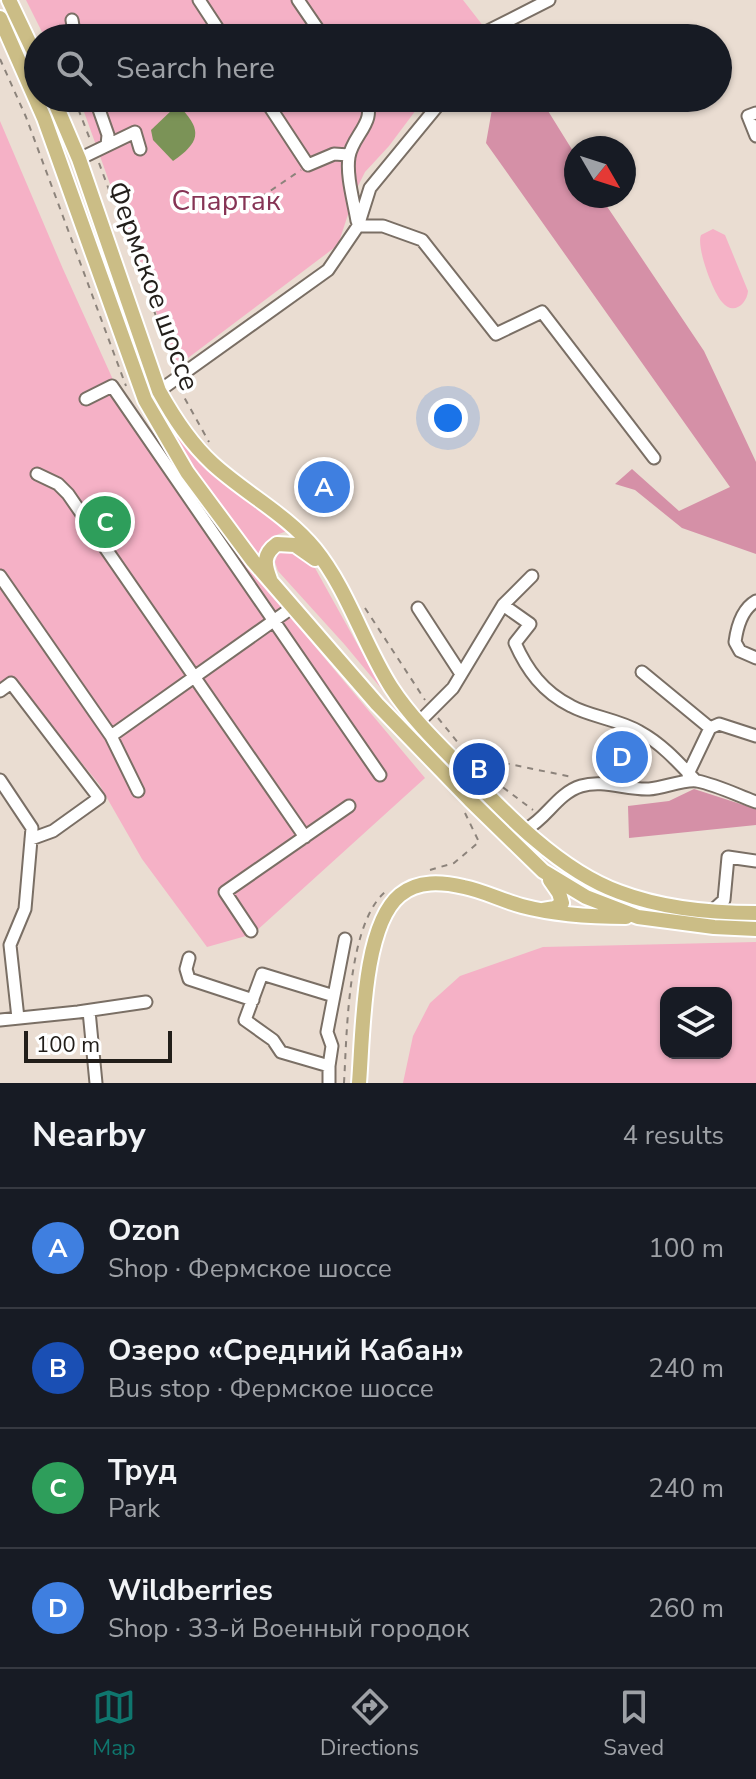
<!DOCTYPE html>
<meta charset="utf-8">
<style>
body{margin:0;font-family:"Nunito Sans",sans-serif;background:#20242c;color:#f1f3f6}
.controls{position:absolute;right:24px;bottom:24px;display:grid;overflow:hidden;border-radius:16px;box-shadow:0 2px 6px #0004}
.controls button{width:72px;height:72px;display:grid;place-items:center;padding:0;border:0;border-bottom:2px solid #363941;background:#171b24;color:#f1f3f6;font:40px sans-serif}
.compass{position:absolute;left:564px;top:136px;width:72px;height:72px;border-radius:50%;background:#171b24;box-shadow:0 2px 6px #0004;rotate:129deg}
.scale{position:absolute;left:24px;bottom:20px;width:148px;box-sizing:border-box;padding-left:8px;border:4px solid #221e1a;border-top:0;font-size:22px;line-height:28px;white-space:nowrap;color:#221e1a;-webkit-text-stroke:6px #fff;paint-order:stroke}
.you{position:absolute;left:448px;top:418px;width:28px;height:28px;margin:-20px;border:6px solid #fff;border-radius:50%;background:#1a73e8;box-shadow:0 0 0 12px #1a73e833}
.badge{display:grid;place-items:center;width:52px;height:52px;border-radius:50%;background:#0f766e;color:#fff;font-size:26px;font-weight:700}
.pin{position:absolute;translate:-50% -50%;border:4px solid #fff;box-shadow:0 2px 8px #0006}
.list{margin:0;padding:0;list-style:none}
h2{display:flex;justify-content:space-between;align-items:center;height:104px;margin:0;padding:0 32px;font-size:34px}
h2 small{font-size:26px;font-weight:400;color:#9ea1a6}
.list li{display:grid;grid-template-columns:52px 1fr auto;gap:24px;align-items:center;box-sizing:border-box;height:120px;padding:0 32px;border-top:2px solid #363941}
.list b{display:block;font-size:30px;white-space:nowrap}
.list p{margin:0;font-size:26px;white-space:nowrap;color:#9ea1a6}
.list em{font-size:26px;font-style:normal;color:#9ea1a6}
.icon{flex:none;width:44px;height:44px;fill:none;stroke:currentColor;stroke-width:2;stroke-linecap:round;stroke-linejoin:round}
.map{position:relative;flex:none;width:756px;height:1083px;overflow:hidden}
.search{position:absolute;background:#171b24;box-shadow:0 2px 6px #0004;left:24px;right:24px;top:24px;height:88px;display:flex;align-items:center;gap:20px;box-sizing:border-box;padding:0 28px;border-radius:44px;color:#9ea1a6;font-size:30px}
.sheet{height:584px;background:#171b24}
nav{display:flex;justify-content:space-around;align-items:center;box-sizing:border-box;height:112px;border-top:2px solid #363941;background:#171b24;font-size:22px;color:#9ea1a6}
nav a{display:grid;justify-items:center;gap:4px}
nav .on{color:#0f766e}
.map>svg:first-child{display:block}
</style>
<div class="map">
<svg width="756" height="1083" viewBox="0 0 756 1083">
<rect width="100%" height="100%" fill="#eaddd2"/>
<path fill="#f5b1c6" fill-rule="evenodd" d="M26 0H463L484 27 473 38H45Z
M79 98H425L389 146 365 172 356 190 338 245 176 367Z
M0 121 63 269 138 435 425 778 253 934 207 947 142 859 99 784 11 677 0 683Z
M713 229 725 235 748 291C747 304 733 316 722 302 713 292 696 247 701 235Z
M158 402 290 531C272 534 264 542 260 560L166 428 156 407Z
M287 548 303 555 315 568 370 667 410 723 345 645 278 571 275 562 279 551Z
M756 942V1083H403L413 1036 430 1003 460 976 543 947ZM666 993H726V1053H666Z"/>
<path fill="#d590a7" d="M494 98H540L576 156V196H600L704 351 756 462V554L682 528 635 490 615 484 632 469 679 511 730 487 486 143Z
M694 789 756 809V825L629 838 628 806 669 801Z"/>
<path fill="#7b9357" d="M181 108C203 131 199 143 173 161L153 140 151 130 173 109Z"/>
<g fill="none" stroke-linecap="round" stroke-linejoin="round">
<defs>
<path id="minor" d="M199 0 224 38
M298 0 324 38
M72 20 75 38
M481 38 484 33 549 0
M95 98 108 135 107 145
M264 98 308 165 334 154 349 155
M756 113 748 116 756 136
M79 159 135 132 140 149
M357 221C354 202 346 176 349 157 352 135 379 121 364 98
M358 226H383L422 240 496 334 542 312 654 458
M159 391 328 270 358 226 370 188 444 98
M86 399 112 386 380 775
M37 474 58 484 68 494 305 837
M0 576 111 736 138 791
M756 601C742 609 737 627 735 642L740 651 756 658
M503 605 530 624 515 643C527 670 543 692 571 706 591 717 618 719 640 732 662 744 678 762 695 780
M418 608 461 674
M642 672 710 728 688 774
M0 691 11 683 99 798 53 831 31 839
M419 722 453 688 503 605 532 576
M710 728 719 724 756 736
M111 736 293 607
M0 780 32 828 25 909 10 945 18 1018
M500 827C537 845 548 796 581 786 603 779 626 790 649 789 664 788 684 779 697 781 717 785 737 795 756 802
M712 911 724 900 728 857 756 861
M251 931 225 892 349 806
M189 958 186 969 189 979 253 1000
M89 1011 96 1083
M0 1020 78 1012 146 1002
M329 1066 332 1046 327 1032 345 939
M329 1083V1066L281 1052 273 1040 245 1020 262 974 334 996"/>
<path id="major" d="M9 0 38 61
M0 18 44 118 145 400 187 472 253 561 377 704 470 800 543 871 586 897 638 917 714 927 756 929
M53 98 79 159 159 391C174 418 190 443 213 464 246 494 286 514 315 549 348 590 363 643 391 687 409 715 435 741 459 765 502 810 558 870 619 892 661 908 711 913 756 913
M270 579C264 564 263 554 277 544L295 545 315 559
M543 910 555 908 562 903 559 893 550 880
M359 1083C363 1036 362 926 400 895 418 880 442 882 464 887 484 891 503 901 522 906 556 915 591 917 626 917"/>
</defs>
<use href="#minor" stroke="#7a6f65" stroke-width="15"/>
<use href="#major" stroke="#fff" stroke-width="18"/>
<path stroke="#8c837b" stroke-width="2" stroke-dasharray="6 6" stroke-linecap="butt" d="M0 59 26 117 126 386
M74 98 91 142
M99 163 175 367
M251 204 301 170
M179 388 209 442
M365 608 425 700
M438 718 472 760
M480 769 509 764 572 777
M484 773 533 810
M430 870 454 863 479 842 465 813
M344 1083C347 1035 347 925 385 892"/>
<use href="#minor" stroke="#fff" stroke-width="11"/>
<use href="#major" stroke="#cbbd86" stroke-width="14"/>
</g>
<g text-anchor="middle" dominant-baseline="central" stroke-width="7" stroke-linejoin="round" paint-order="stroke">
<g font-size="28" fill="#863455" stroke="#fff">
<text x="226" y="201">Спартак</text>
</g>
<g font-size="28" fill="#221e1a" stroke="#fff">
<text transform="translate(153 286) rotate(70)">Фермское шоссе</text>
</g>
</g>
</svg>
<div class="controls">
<button><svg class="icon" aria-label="layers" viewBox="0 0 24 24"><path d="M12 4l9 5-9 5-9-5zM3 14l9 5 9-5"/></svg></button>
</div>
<svg class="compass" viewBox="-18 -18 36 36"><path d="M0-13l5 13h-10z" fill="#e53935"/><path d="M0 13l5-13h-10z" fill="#9ea1a6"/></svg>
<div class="scale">100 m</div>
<div class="you"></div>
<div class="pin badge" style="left:324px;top:487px;background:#3f7fe0">A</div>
<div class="pin badge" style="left:479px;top:769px;background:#1a4fb4">B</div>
<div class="pin badge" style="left:105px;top:522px;background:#2e9e5b">C</div>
<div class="pin badge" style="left:622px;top:757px;background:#3f7fe0">D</div>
<div class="search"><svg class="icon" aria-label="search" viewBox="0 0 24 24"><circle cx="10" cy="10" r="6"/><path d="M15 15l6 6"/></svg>Search here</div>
</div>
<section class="sheet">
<h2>Nearby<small>4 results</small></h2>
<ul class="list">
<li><span class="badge" style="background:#3f7fe0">A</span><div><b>Ozon</b><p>Shop · Фермское шоссе</p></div><em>100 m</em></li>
<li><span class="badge" style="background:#1a4fb4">B</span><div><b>Озеро «Средний Кабан»</b><p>Bus stop · Фермское шоссе</p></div><em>240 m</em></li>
<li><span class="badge" style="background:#2e9e5b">C</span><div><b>Труд</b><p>Park</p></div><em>240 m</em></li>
<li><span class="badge" style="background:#3f7fe0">D</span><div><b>Wildberries</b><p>Shop · 33-й Военный городок</p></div><em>260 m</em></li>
</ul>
</section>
<nav>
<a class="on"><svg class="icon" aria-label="map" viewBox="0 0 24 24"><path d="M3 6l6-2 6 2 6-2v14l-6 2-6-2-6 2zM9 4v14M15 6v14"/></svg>Map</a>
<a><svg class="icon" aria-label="directions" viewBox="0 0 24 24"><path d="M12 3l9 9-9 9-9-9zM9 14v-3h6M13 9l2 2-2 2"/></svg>Directions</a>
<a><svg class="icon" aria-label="saved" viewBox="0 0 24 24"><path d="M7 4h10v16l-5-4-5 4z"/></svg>Saved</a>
</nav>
